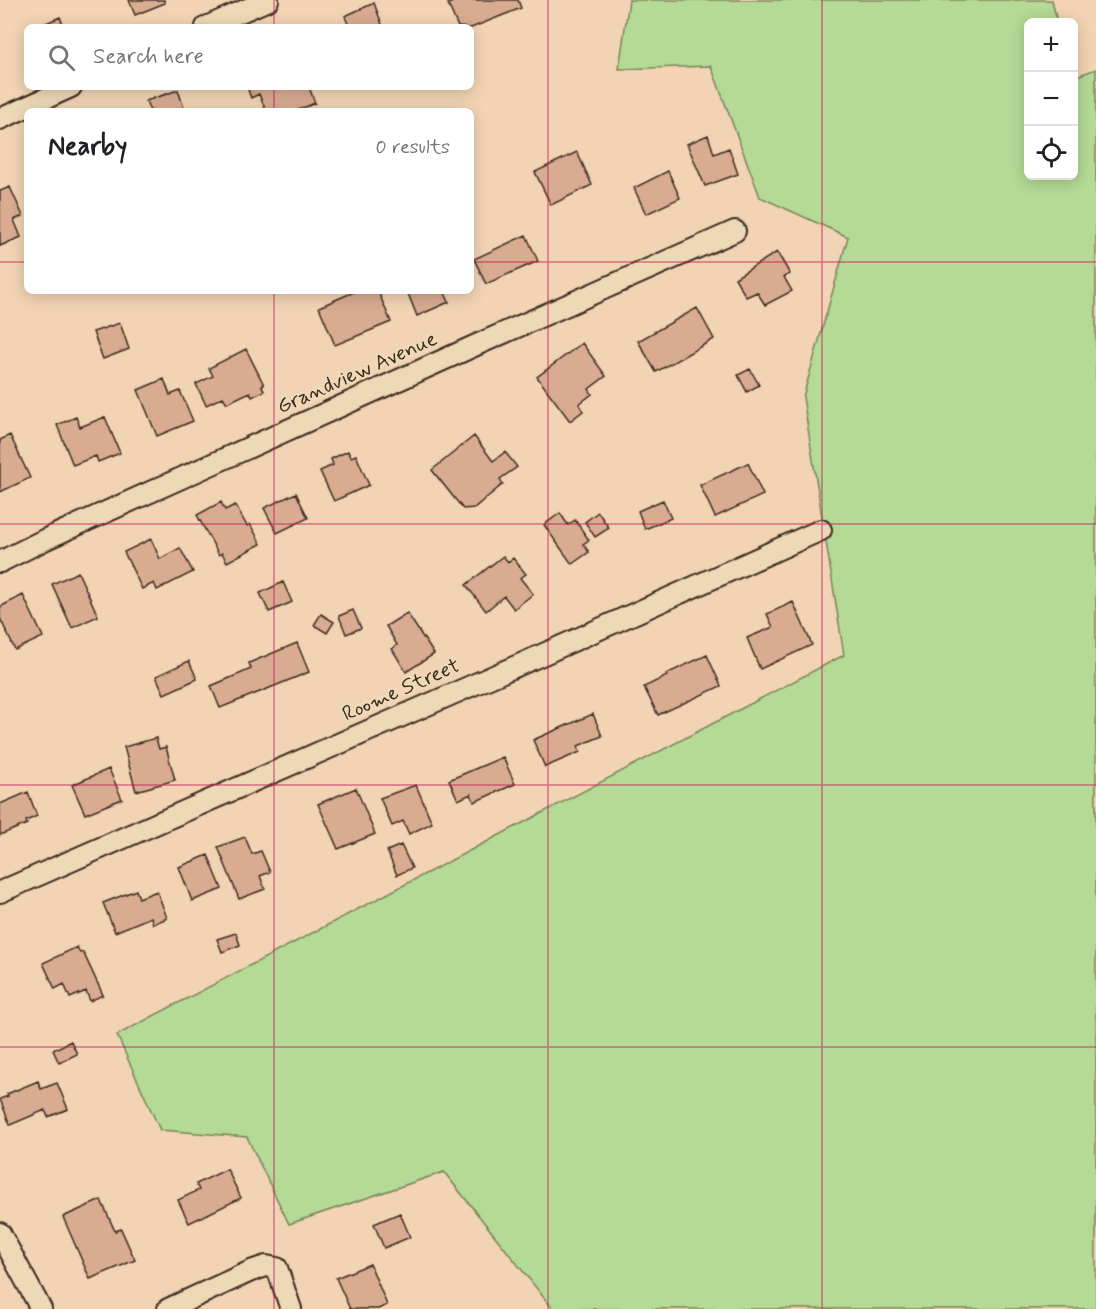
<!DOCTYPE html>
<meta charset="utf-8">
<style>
body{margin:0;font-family:Mynerve,sans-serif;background:#f6f6f6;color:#202124}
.controls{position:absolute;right:18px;top:18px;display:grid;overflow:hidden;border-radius:9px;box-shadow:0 3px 15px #0003}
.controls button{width:54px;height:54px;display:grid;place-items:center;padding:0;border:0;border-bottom:2px solid #e0e0e0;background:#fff;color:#202124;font:30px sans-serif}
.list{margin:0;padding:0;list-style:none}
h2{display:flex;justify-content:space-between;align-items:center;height:78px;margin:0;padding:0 24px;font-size:26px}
h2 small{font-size:20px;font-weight:400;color:#757577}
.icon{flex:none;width:33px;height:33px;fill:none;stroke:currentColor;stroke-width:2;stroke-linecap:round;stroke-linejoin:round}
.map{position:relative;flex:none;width:1096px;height:1309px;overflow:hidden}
.search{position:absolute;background:#fff;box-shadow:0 3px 15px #0003;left:24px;top:24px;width:450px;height:66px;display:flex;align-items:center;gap:15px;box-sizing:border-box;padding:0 21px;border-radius:9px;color:#757577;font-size:22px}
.panel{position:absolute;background:#fff;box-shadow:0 3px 15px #0003;left:24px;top:108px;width:450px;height:186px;border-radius:9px}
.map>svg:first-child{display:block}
</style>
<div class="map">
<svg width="1096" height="1309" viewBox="0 0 1096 1309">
<rect width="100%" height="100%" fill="#f2d4b4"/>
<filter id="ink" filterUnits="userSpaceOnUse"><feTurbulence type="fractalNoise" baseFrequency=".0167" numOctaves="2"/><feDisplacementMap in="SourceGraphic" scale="12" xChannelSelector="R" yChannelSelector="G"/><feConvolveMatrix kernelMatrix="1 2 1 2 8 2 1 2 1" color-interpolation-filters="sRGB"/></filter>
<g filter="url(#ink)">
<path fill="#b4da95" stroke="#78825a" stroke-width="1.5" d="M629 0H1052L1057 22H1028V176H1074V77L1096 69V1309H553L444 1172 289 1224 247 1137 160 1130 117 1035 844 655 803 397 848 237 760 197 711 66 619 69Z"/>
<path fill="#d9ac92" stroke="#3b2a1e" stroke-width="1.5" d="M129 0H164L165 3 135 15Z
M457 0H518L521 8 471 28 458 27 448 4Z
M374 3 383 27H349L345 16Z
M60 17 64 27H37Z
M247 87H309L315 103 296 111H266L259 94 251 98Z
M178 90 185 111H150L146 101Z
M708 135 714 154 729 148 738 174 705 186 687 144Z
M577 152 592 185 551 205 535 172Z
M668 171 680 198 646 214 634 188Z
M10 187 23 216 14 220 21 237 0 246V191Z
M526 235 538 261 486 284 474 259Z
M777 252 790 274 784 277 792 291 765 305 757 292 746 297 735 278Z
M356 291H378L391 322 335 345 319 307Z
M407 291H444L449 302 417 316Z
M697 308 714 339 656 372 638 341Z
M120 323 129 349 103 359 93 332Z
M582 343 606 376 589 389 592 394 579 404 583 411 570 421 537 377Z
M246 349 264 385 262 386 264 391 252 397 250 392 227 403 223 397 206 405 196 384 213 376 209 368Z
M750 369 759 385 747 392 738 375Z
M164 379 170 395 180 391 193 421 157 436 138 390Z
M76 417 80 427 105 417 120 453 98 462 96 456 73 465 57 425Z
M10 435 30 478 0 492V440Z
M474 436 493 461 505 452 517 467 500 479 503 484 474 508 463 509 432 470Z
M348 451 351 457 356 455 369 485 334 501 320 471 333 465 331 459Z
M748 463 763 495 715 517 700 485Z
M296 493 308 518 277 533 264 508Z
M663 500 671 518 645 529 638 511Z
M221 502 225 510 235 505 247 526 250 524 261 544 227 562 222 553 219 555 197 515Z
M598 512 609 528 595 537 585 522Z
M560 513 568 525 575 520 589 540 583 544 589 552 572 564 544 525Z
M151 539 160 559 180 548 193 572 157 590 154 583 142 589 124 552Z
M503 556 508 562 513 558 526 574 520 578 533 594 514 609 504 596 486 611 466 585Z
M78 572 98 616 72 628 52 584Z
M283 582 292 602 269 612 260 593Z
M23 595 43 637 15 650 0 618V607Z
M793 602 812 645 760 669 747 638 773 627 767 614Z
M353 610 361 628 346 634 339 616Z
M407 613 434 654 406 672 392 649 397 645 386 626Z
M321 614 334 622 327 633 314 625Z
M297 643 309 672 220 708 211 686 251 669 249 663Z
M707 655 721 686 658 715 644 687 667 676 666 674Z
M189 661 197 679 164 694 156 676Z
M593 714 602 736 578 746 580 752 545 767 533 740Z
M156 738 159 749 166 747 175 780 136 791 124 747Z
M503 757 515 784 474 802 471 794 458 800 449 780Z
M109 769 122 799 85 814 72 785Z
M416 785 432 823 409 834 403 821 392 826 380 798Z
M356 788 375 834 338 849 318 804Z
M28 792 37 816 26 821 27 824 0 835V804Z
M245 837 252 854 261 851 270 872 260 876 265 889 239 899 218 847Z
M401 845 412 868 397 875 387 851Z
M208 855 222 889 192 901 179 867Z
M136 890 139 898 157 891 167 918 153 924 151 917 115 932 103 903Z
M236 933 240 945 222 952 217 939Z
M77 947 80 953 83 952 103 995 90 1001 86 991 70 998 64 984 55 989 43 963Z
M71 1041 77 1054 59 1063 53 1050Z
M38 1081 41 1089 57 1083 68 1109 48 1117 45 1110 10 1125 0 1099 8 1096 7 1094Z
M227 1169 241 1198 189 1223 178 1200 199 1190 196 1184Z
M101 1200 115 1231 121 1229 135 1260 90 1279 63 1217Z
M400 1213 410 1237 384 1248 374 1224Z
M370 1264 387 1305 378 1309H350L336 1278Z"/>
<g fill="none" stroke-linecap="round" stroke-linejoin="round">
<defs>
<path id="minor" d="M206 27 268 0
M0 119 71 87
M0 562 46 539 483 342 735 231
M0 892 537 657 821 530
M0 1233 41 1309
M168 1309 251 1271 266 1266 277 1268 291 1309"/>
</defs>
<use href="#minor" stroke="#3b2a1e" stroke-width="24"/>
<use href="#minor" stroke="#eed9b7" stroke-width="20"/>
</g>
</g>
<path fill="none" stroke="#c2185b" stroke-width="1.5" stroke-opacity="0.55" d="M274 0V27M548 0V1309M822 0V1309M274 87V111M0 262H27M471 262H1096M274 291V1309M0 524H1096M0 785H1096M0 1047H1096"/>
<g text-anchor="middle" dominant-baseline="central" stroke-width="5" stroke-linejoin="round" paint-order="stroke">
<g font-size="21" fill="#3b2a1e" stroke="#eed9b7">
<text transform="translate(357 373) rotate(-24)">Grandview Avenue</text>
<text transform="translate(401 690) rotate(-24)">Roome Street</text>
</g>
</g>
</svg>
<div class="controls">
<button>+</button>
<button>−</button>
<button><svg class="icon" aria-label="locate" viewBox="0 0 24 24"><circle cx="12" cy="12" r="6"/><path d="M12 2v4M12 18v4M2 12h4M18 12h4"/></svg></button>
</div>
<div class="search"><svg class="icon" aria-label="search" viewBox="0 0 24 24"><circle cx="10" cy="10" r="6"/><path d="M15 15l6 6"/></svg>Search here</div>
<section class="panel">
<h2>Nearby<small>0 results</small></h2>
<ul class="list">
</ul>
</section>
</div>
